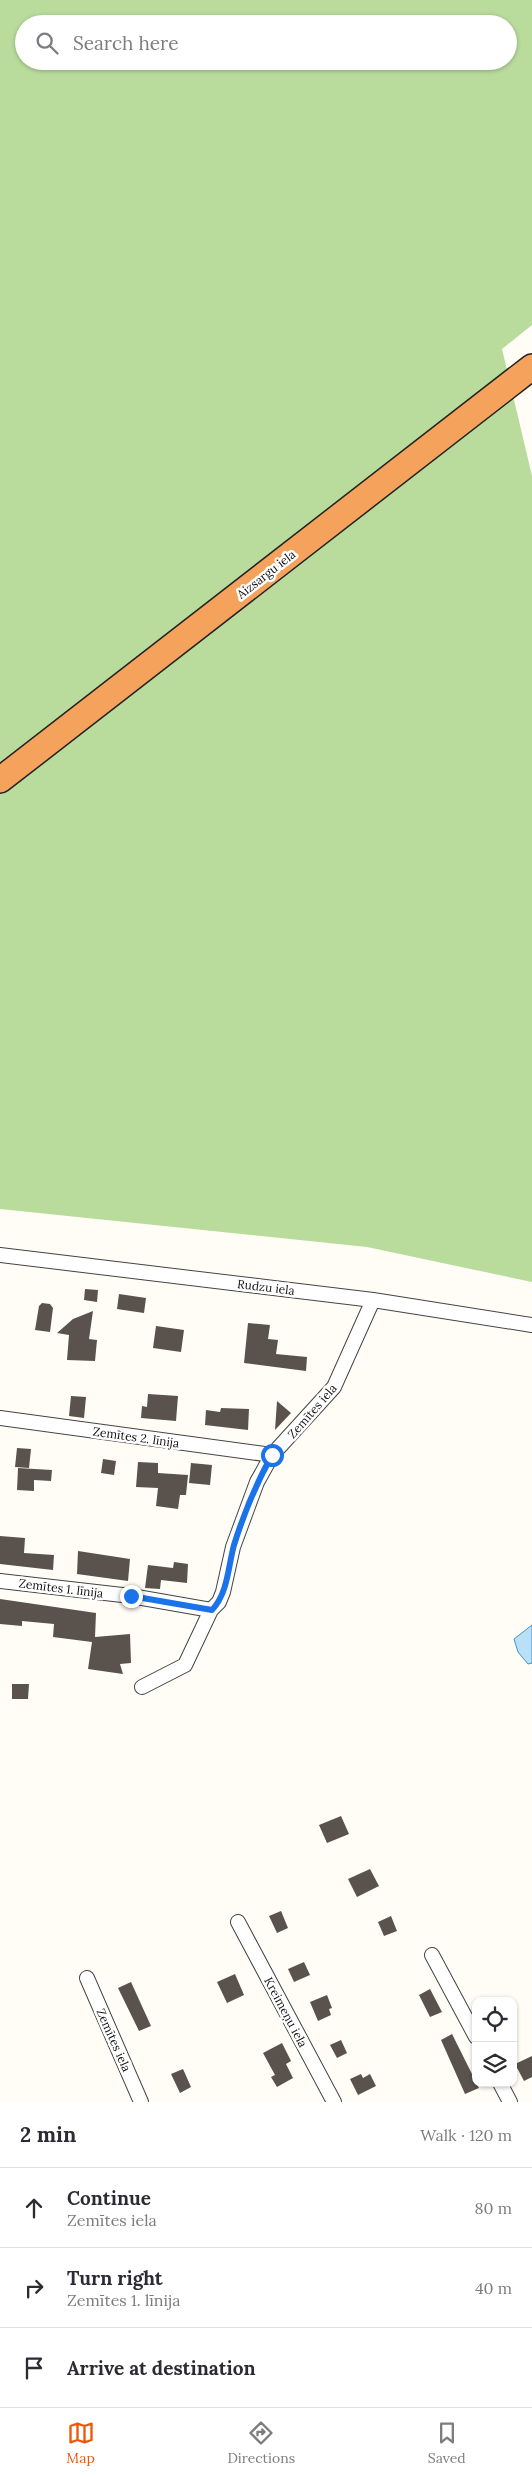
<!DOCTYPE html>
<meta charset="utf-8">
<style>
body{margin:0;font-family:Lora,serif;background:#f2f2f3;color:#2b2b33}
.controls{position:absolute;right:15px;bottom:15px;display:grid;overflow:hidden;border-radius:10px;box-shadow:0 1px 4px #0004}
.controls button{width:45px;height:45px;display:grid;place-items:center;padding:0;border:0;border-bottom:1px solid #e1e1e2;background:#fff;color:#2b2b33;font:25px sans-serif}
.stop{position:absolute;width:15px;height:15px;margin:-11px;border:4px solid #1a73e8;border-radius:50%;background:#fff}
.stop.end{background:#1a73e8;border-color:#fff;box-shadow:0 1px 5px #0008}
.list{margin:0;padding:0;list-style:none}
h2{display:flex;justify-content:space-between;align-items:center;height:65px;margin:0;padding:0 20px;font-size:21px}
h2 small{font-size:16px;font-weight:400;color:#7c7c81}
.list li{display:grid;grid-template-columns:32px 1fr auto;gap:15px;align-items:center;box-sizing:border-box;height:80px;padding:0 20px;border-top:1px solid #e1e1e2}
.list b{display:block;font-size:19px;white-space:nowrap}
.list p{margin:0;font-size:16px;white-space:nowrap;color:#7c7c81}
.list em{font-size:16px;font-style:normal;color:#7c7c81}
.icon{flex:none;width:28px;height:28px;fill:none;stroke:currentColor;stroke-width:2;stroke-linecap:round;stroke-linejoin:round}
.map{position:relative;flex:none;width:532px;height:2102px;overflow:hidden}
.search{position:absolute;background:#fff;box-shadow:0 1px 4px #0004;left:15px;right:15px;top:15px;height:55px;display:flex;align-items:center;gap:12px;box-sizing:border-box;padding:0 18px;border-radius:28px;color:#7c7c81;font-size:19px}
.sheet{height:305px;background:#fff}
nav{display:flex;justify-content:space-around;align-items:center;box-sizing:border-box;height:70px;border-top:1px solid #e1e1e2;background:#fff;font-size:14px;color:#7c7c81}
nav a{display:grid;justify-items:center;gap:2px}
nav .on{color:#ea580c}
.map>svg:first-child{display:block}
</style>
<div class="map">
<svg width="532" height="2102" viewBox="0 0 532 2102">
<rect width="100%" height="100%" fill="#fffdf5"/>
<path fill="#b9dc9c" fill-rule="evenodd" d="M0 0H532V325L502 349 532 476V1282L367 1247 0 1209ZM24 24H508V61H24Z"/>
<path fill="#b9e0f7" stroke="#3f96cf" d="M532 1625V1663L528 1664 518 1652 514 1639Z"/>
<path fill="#5a524d" d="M85 1289 98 1290 97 1302 84 1300Z
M119 1294 146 1298 144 1313 117 1309Z
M42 1303 50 1304 53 1308 50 1332 35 1330 39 1306Z
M93 1311 89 1339 97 1340 95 1361 67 1360 69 1335 57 1333 73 1319Z
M248 1323 270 1325 268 1339 278 1340 276 1354 307 1357 306 1371 244 1363Z
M156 1326 184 1330 181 1352 153 1348Z
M148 1394 178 1396 176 1421 141 1418 142 1406 147 1407Z
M71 1396 86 1397 84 1418 69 1416Z
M277 1401 291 1413 275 1430Z
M221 1408 249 1409 248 1430 205 1425 206 1410 220 1412Z
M17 1448 31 1449 29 1468 15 1467Z
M103 1459 116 1461 114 1475 101 1473Z
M138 1462 158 1463V1473L188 1475 186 1495H180L178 1509 156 1506 158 1488 136 1487Z
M191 1463 212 1465 210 1485 189 1483Z
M18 1468 52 1470 51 1481 34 1480V1491L17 1490Z
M0 1536 25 1538 24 1553 54 1555 53 1570 0 1564Z
M78 1551 130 1559 128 1581 77 1574Z
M174 1562 188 1564 187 1583 161 1580 160 1589 145 1588 148 1565 173 1568Z
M0 1599 96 1613 95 1637 130 1634 131 1663 120 1664 123 1674 88 1669 92 1642 53 1637 54 1624 22 1621V1626L0 1624Z
M12 1684H29L28 1699H12Z
M341 1816 349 1834 327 1843 319 1825Z
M370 1869 379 1886 357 1897 348 1879Z
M281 1911 288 1928 277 1933 269 1916Z
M391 1916 397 1931 384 1936 378 1922Z
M304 1962 310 1975 294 1982 288 1969Z
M235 1974 244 1995 227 2003 217 1982Z
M131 1982 151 2026 139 2031 118 1988Z
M430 1989 442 2012 430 2017 419 1995Z
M327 1995 332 2008 329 2009 331 2015 318 2021 310 2002Z
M452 2034 479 2088 465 2094 441 2040Z
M341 2040 347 2053 337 2058 330 2045Z
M282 2043 291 2061 286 2064 293 2078 277 2087 271 2077 275 2075 263 2053Z
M532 2056V2077L524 2081 515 2064Z
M183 2069 191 2087 180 2093 171 2074Z
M361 2074 363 2078 370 2074 376 2086 358 2095 350 2079Z"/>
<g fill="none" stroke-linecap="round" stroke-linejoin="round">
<defs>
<path id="street" d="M0 1255 373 1300 532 1325
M0 1418 272 1455
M0 1581 131 1596 211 1610
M142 1687 185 1665 211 1610 219 1602 223 1592 233 1547 257 1482 272 1455 334 1387 373 1300
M238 1922 334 2102
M432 1955 476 2037
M87 1978 141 2102
M500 2083 510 2102"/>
<path id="highway" d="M0 780 532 367"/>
</defs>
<use href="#street" stroke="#444" stroke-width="16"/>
<use href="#highway" stroke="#222" stroke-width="28"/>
<use href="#street" stroke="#fff" stroke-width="14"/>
<use href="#highway" stroke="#f5a25d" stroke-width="25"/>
</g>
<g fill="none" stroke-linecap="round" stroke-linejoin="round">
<path stroke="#1a73e8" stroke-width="6" d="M131 1596 212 1610C228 1593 228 1567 234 1545 244 1513 256 1484 272 1455"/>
</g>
<g text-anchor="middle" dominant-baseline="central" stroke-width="5" stroke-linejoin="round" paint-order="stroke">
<g font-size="12" fill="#111" stroke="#fff">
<text transform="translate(266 574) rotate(-38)">Aizsargu iela</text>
<text transform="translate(266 1287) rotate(7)">Rudzu iela</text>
<text transform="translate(312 1411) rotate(-49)">Zemītes iela</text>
<text transform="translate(136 1437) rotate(8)">Zemītes 2. līnija</text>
<text transform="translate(61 1588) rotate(7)">Zemītes 1. līnija</text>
<text transform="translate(286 2012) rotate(62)">Kreimeņu iela</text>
<text transform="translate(114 2040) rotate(66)">Zemītes iela</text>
</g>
</g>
</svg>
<div class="controls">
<button><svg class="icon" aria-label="locate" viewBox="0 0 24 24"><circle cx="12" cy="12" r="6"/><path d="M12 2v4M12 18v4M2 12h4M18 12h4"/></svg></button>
<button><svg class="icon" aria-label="layers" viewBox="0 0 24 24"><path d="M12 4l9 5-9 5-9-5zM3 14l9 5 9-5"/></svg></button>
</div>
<div class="stop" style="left:272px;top:1455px"></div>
<div class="stop end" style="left:131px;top:1596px"></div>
<div class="search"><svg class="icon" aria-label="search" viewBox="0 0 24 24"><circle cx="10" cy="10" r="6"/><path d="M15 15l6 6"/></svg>Search here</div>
</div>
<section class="sheet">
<h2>2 min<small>Walk · 120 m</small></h2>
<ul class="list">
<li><svg class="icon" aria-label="ahead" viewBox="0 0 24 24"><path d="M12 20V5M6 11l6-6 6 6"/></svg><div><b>Continue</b><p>Zemītes iela</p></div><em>80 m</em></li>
<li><svg class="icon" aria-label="right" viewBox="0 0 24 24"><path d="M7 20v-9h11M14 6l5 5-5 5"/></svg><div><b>Turn right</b><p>Zemītes 1. līnija</p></div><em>40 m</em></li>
<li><svg class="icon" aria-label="arrive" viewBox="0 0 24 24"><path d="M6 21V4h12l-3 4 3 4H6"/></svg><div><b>Arrive at destination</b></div></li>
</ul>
</section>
<nav>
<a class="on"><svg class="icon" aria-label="map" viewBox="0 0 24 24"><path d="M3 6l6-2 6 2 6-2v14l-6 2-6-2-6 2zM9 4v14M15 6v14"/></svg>Map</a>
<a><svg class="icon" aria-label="directions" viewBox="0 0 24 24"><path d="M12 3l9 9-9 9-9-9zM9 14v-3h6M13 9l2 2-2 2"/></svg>Directions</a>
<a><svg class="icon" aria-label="saved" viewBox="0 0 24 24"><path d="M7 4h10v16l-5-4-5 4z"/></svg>Saved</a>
</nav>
